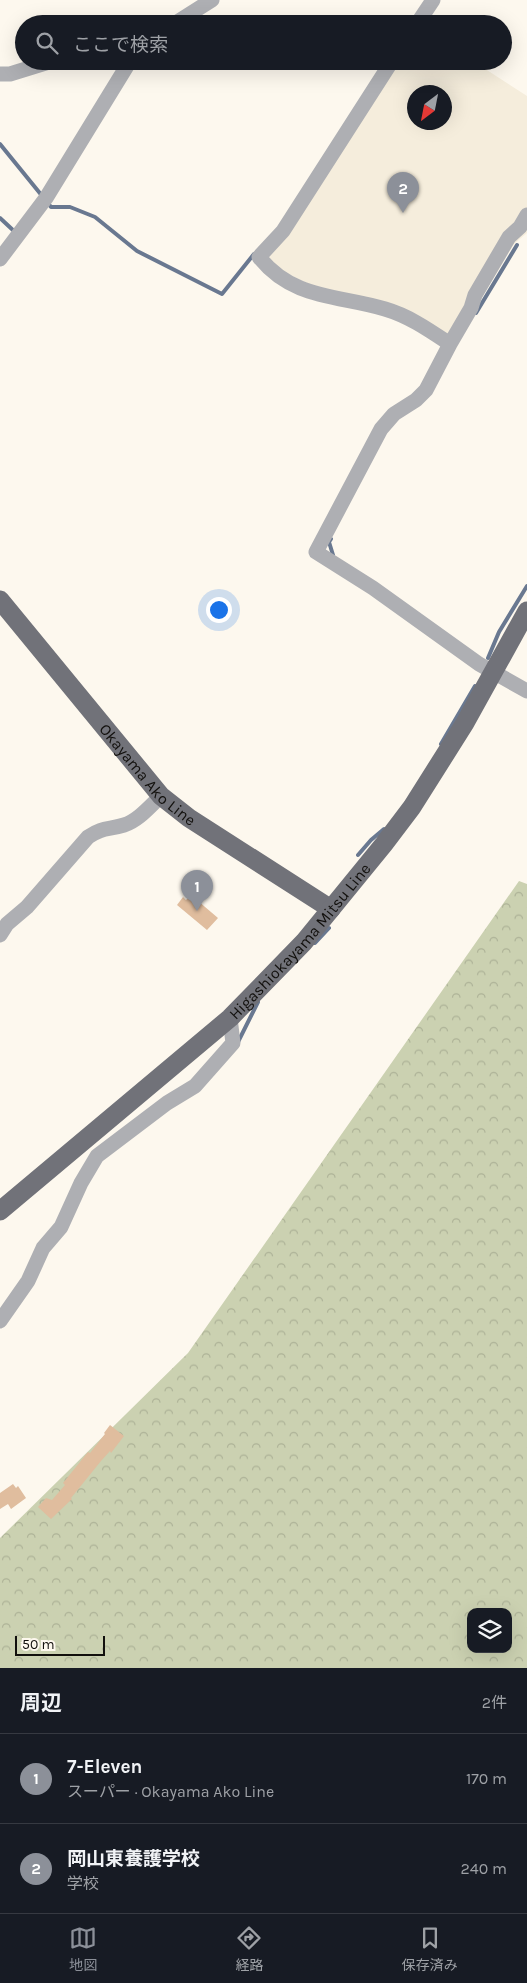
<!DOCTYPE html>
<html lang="ja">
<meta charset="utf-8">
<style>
body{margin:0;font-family:Karla,"Noto Sans JP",sans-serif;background:#20242c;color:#f1f3f6}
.controls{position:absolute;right:15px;bottom:15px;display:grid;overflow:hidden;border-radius:10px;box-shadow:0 5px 20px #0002}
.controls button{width:45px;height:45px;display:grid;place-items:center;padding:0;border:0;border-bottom:1px solid #363941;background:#171b24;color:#f1f3f6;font:25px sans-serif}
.compass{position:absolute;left:407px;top:85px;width:45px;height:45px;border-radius:50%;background:#171b24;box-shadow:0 5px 20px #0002;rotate:212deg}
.scale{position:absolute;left:15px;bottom:12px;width:90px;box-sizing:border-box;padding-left:5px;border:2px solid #12100d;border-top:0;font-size:14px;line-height:18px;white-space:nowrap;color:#12100d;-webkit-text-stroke:4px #fdf8ee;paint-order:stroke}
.you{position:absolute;left:218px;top:609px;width:18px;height:18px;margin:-12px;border:4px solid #fff;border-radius:50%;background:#1a73e8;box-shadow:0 0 0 8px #1a73e833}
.badge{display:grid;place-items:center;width:32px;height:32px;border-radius:50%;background:#8c9099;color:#fff;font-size:16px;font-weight:700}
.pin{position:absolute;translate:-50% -41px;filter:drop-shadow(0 1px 2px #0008)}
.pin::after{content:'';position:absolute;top:26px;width:18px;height:15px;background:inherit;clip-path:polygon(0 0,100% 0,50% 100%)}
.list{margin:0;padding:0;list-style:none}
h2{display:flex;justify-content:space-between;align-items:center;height:65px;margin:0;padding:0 20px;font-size:21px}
h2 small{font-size:16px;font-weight:400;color:#9ea1a6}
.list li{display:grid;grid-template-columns:32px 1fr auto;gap:15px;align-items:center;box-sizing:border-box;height:90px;padding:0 20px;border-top:1px solid #363941}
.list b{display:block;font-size:19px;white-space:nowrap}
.list p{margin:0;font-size:16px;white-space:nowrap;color:#9ea1a6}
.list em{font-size:16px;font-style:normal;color:#9ea1a6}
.icon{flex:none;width:28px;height:28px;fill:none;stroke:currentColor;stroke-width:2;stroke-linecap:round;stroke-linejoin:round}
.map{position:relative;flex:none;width:527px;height:1668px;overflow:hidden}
.search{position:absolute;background:#171b24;box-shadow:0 5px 20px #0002;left:15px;right:15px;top:15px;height:55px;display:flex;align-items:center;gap:12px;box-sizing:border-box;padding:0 18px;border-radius:28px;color:#9ea1a6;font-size:19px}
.sheet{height:245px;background:#171b24}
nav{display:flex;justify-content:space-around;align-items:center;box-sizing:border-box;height:70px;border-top:1px solid #363941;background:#171b24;font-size:14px;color:#9ea1a6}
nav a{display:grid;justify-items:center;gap:2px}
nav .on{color:#8c9099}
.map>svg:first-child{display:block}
</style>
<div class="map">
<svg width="527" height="1668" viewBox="0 0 527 1668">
<defs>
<pattern id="forest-crowns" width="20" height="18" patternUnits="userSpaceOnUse" patternTransform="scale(1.25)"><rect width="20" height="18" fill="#cbd1b1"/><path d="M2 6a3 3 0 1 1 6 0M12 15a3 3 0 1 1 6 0" fill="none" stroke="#adb297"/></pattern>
</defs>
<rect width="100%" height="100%" fill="#fdf8ee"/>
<path fill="#f5eddc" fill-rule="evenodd" d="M399 61H473L527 96V233L514 244 466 324 444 335 323 291 270 265 269 252ZM414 92H444V122H414Z"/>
<path fill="url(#forest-crowns)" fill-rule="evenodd" d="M519 881 527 884V1668H0V1538L188 1353ZM471 1612H508V1649H471Z"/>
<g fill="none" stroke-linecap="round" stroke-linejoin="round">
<path stroke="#697890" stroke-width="4" d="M0 144 43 197
M47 202 51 207H70L95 217 137 251 222 294 254 254
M0 218 15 232
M476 313 517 245
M331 539 329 542 333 555
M488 658 499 632 527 586
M441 744 475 686
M358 855 371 840 384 829
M315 943 329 928
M238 1042 258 1002"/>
</g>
<path fill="#e0bd9e" d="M191 895 218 918 207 930 177 905 183 897 186 900Z
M110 1425 124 1436 111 1453 110 1451 101 1461 71 1498 72 1499 51 1519 38 1507 46 1498 52 1500 65 1485 63 1483 88 1452 90 1453 105 1434 104 1433Z
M13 1484 16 1488 18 1486 26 1498 11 1509 8 1504 0 1509V1493Z"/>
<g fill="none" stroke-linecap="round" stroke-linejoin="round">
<path stroke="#aeafb3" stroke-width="15" d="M174 24 212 0
M417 24 433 0
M392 61 283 231 259 257C293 300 340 295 385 309 409 316 429 330 450 344L426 390 416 400 394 414 381 429 316 552 373 588 479 664 527 691
M0 74H10L52 61
M0 259 46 198 130 61
M450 344 471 308 475 295 509 237 520 227 527 215
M0 935 7 924 27 907 88 837C103 827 108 830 124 825 139 820 150 806 161 796
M0 1321 28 1281 43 1248 61 1227 81 1183 97 1156 167 1103 195 1086 233 1043 230 1018"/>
<g stroke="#717279" stroke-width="19">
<path id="s1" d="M0 600 161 796 189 818 331 909"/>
<path id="s2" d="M0 1211 230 1018 304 942 384 844 412 807 465 723 527 611"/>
</g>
</g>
<g text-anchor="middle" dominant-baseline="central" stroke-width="4" stroke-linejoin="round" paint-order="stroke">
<g font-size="16" fill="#12100d" stroke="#fdf8ee">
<text stroke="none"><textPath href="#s1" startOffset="229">Okayama Ako Line</textPath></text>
<text stroke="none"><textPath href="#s2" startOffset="404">Higashiokayama Mitsu Line</textPath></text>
</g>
</g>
</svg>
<div class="controls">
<button><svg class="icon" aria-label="layers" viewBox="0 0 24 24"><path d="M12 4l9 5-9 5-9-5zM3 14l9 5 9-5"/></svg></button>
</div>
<svg class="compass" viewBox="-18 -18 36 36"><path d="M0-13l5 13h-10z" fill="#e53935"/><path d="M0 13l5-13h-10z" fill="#9ea1a6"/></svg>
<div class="scale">50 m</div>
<div class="you"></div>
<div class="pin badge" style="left:197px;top:911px">1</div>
<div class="pin badge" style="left:403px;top:213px">2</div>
<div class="search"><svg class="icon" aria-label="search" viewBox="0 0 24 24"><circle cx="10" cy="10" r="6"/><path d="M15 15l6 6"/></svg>ここで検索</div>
</div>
<section class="sheet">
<h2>周辺<small>2件</small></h2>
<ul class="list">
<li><span class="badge">1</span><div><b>7-Eleven</b><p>スーパー · Okayama Ako Line</p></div><em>170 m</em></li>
<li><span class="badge">2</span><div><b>岡山東養護学校</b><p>学校</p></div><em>240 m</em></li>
</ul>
</section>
<nav>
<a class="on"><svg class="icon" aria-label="map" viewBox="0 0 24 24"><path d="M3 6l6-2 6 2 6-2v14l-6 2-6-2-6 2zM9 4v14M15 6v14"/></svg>地図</a>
<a><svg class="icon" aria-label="directions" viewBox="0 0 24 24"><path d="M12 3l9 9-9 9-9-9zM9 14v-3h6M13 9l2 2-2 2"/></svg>経路</a>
<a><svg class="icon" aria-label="saved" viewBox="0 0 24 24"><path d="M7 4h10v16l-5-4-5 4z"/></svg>保存済み</a>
</nav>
